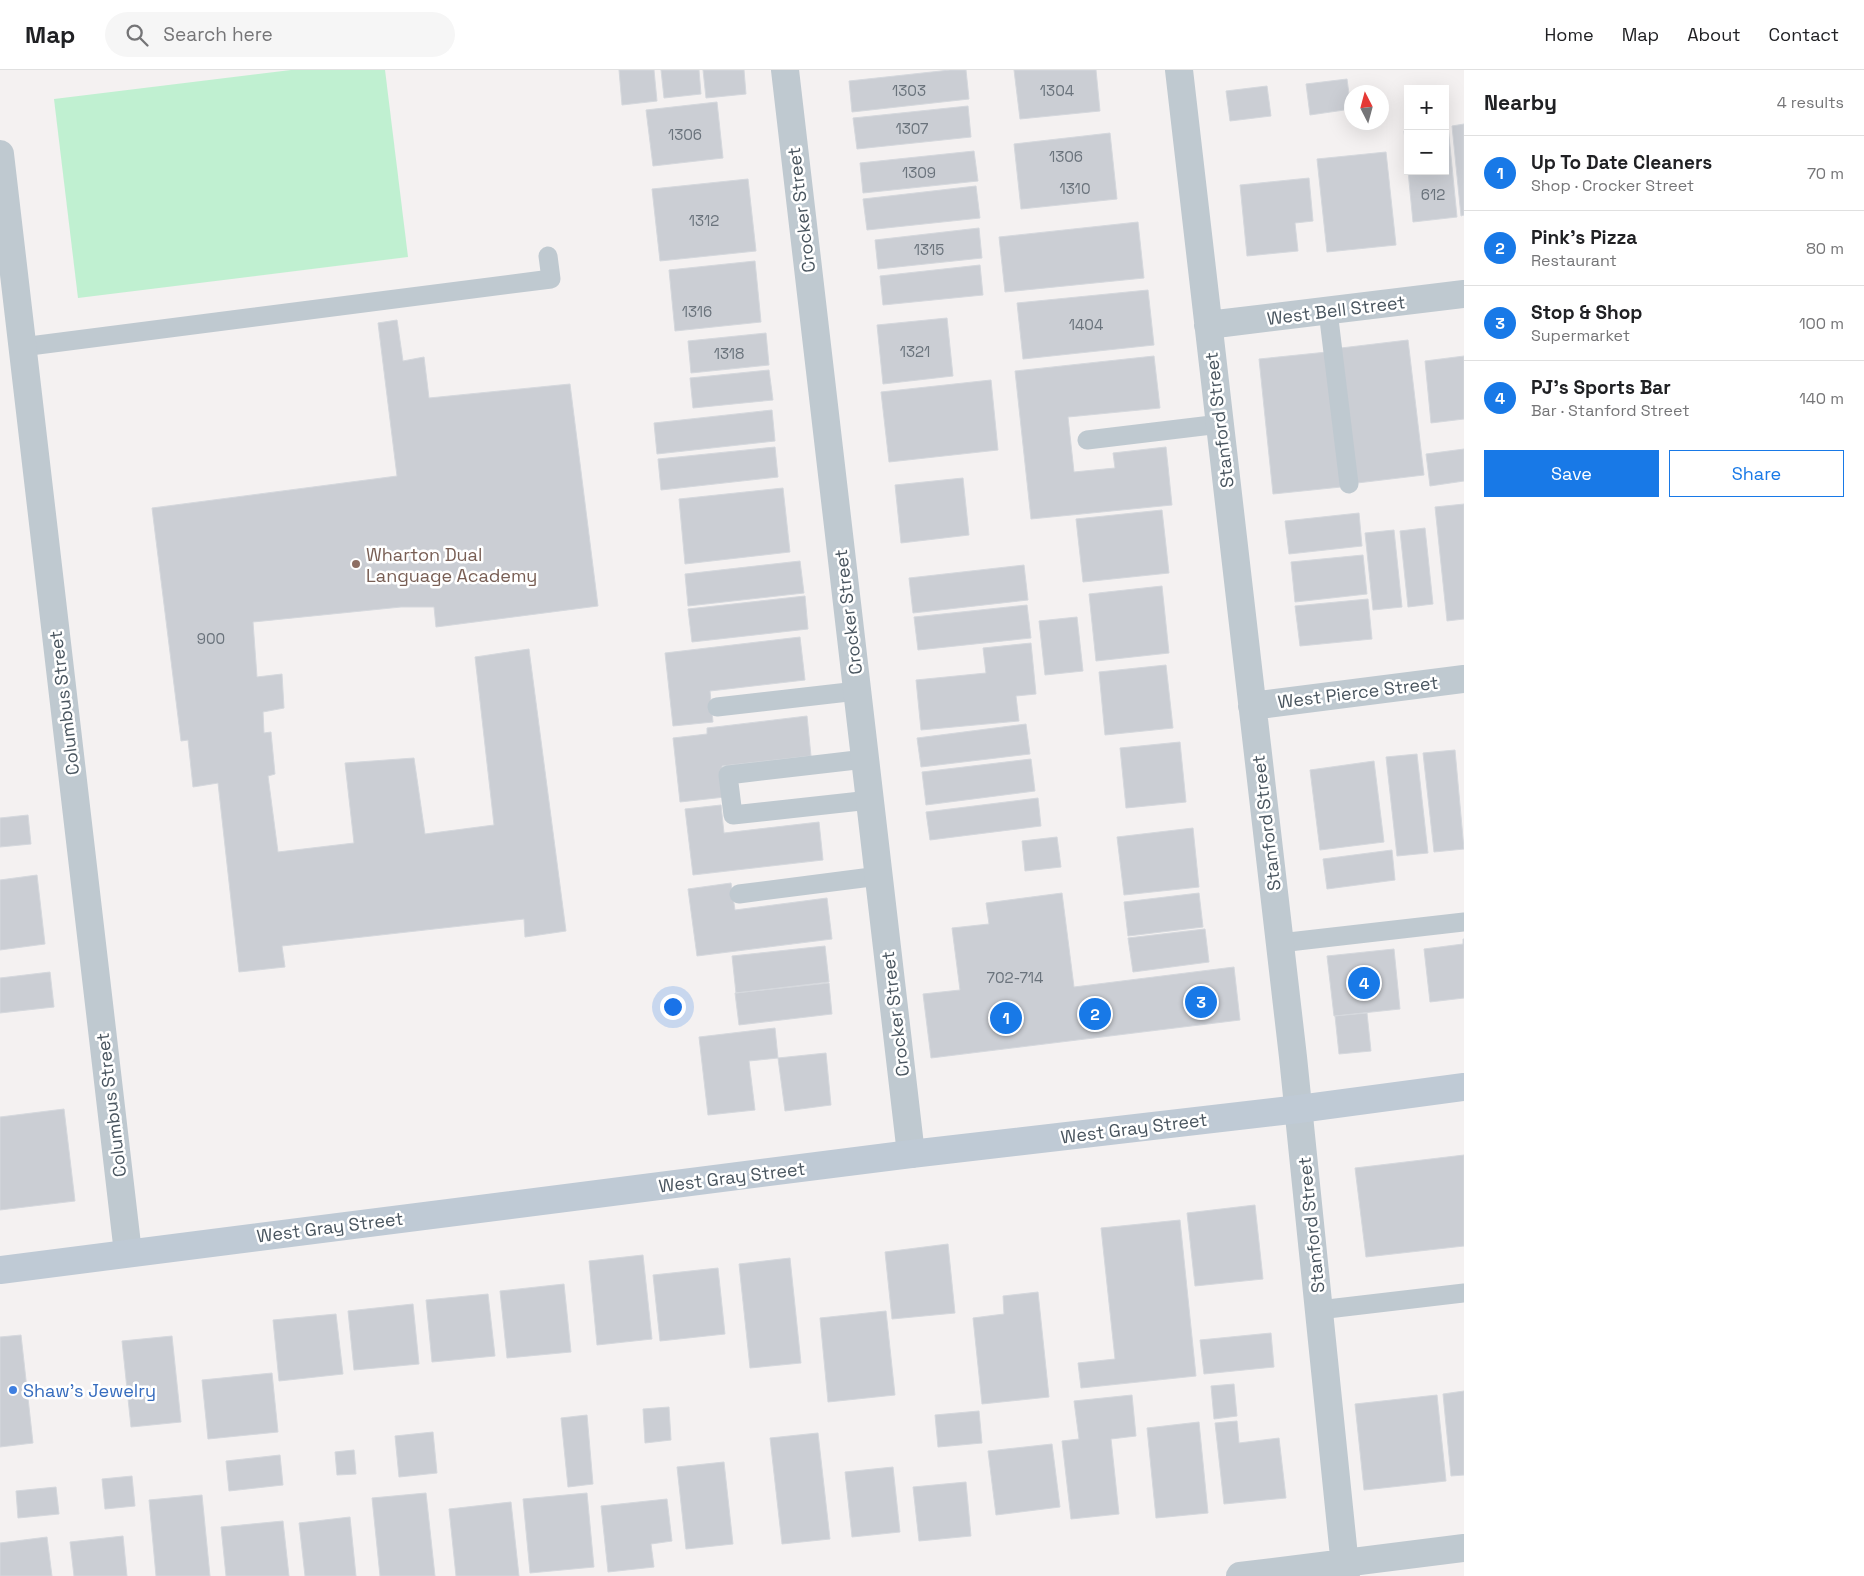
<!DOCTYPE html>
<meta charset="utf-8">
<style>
body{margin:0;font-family:"Space Grotesk",sans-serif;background:#f6f6f6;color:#202124}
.controls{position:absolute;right:15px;top:15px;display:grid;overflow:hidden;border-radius:0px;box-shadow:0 5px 20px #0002}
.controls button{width:45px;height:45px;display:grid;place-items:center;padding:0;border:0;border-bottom:1px solid #e0e0e0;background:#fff;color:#202124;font:25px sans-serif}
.compass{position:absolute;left:1344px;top:15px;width:45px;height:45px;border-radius:50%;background:#fff;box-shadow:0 5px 20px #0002;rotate:354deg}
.you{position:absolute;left:672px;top:936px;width:18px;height:18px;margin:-12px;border:4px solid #fff;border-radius:50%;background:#1a73e8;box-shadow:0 0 0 8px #1a73e833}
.badge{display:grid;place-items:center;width:32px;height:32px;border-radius:50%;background:#1879e7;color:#fff;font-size:16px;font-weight:700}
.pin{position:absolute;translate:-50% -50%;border:2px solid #fff;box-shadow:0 1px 5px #0006}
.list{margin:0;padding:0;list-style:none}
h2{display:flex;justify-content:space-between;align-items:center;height:65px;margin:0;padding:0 20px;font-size:21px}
h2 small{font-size:16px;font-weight:400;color:#757577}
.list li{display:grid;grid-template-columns:32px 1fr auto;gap:15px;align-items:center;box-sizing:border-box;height:75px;padding:0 20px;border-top:1px solid #e0e0e0}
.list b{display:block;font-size:19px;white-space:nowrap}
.list p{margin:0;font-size:16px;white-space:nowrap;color:#757577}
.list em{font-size:16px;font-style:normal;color:#757577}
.actions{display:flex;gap:10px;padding:15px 20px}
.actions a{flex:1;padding:11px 0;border:1px solid #1879e7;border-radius:0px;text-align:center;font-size:18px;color:#1879e7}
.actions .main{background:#1879e7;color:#fff}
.icon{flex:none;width:28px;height:28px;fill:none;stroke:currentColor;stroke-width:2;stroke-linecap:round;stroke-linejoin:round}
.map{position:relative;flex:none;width:1464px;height:1506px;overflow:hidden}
header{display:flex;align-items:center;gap:30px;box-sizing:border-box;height:70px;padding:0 25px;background:#fff;border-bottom:1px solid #e0e0e0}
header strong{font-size:24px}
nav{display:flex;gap:28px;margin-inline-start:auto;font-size:18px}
.search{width:350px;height:45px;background:#f6f6f6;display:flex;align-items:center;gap:12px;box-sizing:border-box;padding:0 18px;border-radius:28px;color:#757577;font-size:19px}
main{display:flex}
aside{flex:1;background:#fff}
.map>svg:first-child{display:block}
</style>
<header>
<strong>Map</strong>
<div class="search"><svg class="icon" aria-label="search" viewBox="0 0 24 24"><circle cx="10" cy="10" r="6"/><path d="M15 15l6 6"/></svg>Search here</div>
<nav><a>Home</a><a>Map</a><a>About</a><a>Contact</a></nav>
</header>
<main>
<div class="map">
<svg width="1464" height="1506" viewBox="0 0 1464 1506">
<rect width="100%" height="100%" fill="#f4f1f1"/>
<path fill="#c0f0d1" d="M291 0H385L408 187 78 228 54 29Z"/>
<path fill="#cbced4" stroke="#d5d8dd" d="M619 0H654L657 31 622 35Z
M661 0H699L701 24 664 28Z
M703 0H744L746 24 706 28Z
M950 0H966L969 29 852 42 849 11Z
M1014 0H1096L1100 41 1020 49Z
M1347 9 1351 39 1310 45 1306 14Z
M1267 16 1271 46 1230 51 1226 21Z
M717 32 723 88 653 96 646 40Z
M968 36 971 67 857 79 853 48Z
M1464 54V145L1461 146 1452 56Z
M1445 56H1448L1457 147 1413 152 1408 101H1445Z
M1408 60V99L1404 61Z
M1110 63 1117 129 1021 139 1014 74Z
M974 81 978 111 863 123 860 93Z
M1386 82 1396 175 1327 182 1317 89Z
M1309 108 1313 151 1295 153 1298 181 1247 186 1240 115Z
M748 109 756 181 660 191 652 119Z
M976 116 980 148 867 160 863 129Z
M1138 152 1144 208 1005 222 999 167Z
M979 158 982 188 878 199 875 170Z
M755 191 761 252 675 261 669 200Z
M980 195 983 225 883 235 880 206Z
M1148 220 1154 275 1023 289 1017 233Z
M947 248 953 306 883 314 877 255Z
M397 250 403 291 424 287 429 328 570 314 598 536 436 557 434 537H401L253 552 257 607 282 604 284 638 263 642 264 663 271 662 275 704 268 706 278 782 354 773 345 693 414 688 425 764 494 755 475 587 529 579 566 861 525 867 524 849 282 876 285 897 239 902 218 713 193 717 188 670 181 671 152 438 397 406 378 253Z
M766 263 769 295 691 303 688 271Z
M1408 270 1424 405 1357 413 1341 278Z
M1327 282 1341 417 1273 424 1259 289Z
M1154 286 1160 338 1068 347 1074 402 1115 398 1113 383 1166 377 1172 435 1031 449 1015 301Z
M1464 286V349L1431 353 1425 291Z
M769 300 773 330 693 338 690 308Z
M991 310 998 380 889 392 881 322Z
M772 340 775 371 657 384 654 353Z
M775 377 778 407 661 420 658 389Z
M1464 379V411L1430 416 1426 384Z
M963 408 969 465 901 473 895 415Z
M783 418 790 482 685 494 679 429Z
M1464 434V549L1447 551 1435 437Z
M1162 440 1169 503 1083 512 1076 449Z
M1359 443 1362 476 1289 484 1285 451Z
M1425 458 1433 534 1408 537 1400 461Z
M1394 460 1402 537 1373 540 1365 463Z
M1363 485 1367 524 1295 532 1291 492Z
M800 491 804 523 688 536 685 504Z
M1024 495 1028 530 913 543 909 508Z
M1162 516 1169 583 1096 591 1089 524Z
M805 526 808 559 692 572 688 539Z
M1368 529 1372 569 1300 576 1295 536Z
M1027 535 1031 568 918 580 914 547Z
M1077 547 1083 601 1045 605 1039 551Z
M800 567 805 610 710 621 713 652 673 656 665 583Z
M1031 573 1036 624 1016 626 1019 651 921 660 916 610 986 603 983 578Z
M1166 595 1173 658 1105 665 1099 602Z
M807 646 811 686 722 696 725 727 680 732 673 668 707 664V658Z
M1026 654 1030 684 921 697 917 668Z
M1180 672 1186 732 1126 738 1120 678Z
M1455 680 1464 779 1434 782 1423 683Z
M1417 684 1428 783 1397 786 1386 687Z
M1031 689 1035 721 926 735 922 702Z
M1374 691 1384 772 1320 780 1310 700Z
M1038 728 1041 756 930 770 926 742Z
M721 735 724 763 819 752 823 790 693 805 685 739Z
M28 745 31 774 0 777V748Z
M1193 758 1199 817 1124 825 1117 767Z
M1057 767 1061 797 1025 801 1022 771Z
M1392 780 1395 810 1327 819 1323 789Z
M37 805 45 874 0 880V810Z
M731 813 735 840 827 828 832 869 697 886 688 819Z
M1062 823 1074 917 1234 897 1240 950 931 988 923 924 960 920 952 858 989 854 986 833Z
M1199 823 1203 857 1128 866 1124 832Z
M1205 859 1209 892 1133 902 1128 868Z
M1463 869H1464V928L1430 932 1424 879 1463 874Z
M825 876 829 912 736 923 732 886Z
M1394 879 1400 939 1334 946 1327 886Z
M50 902 54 937 0 943V908Z
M829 913 832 944 739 955 735 923Z
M1367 943 1371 981 1339 984 1335 946Z
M775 958 778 988 749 991 755 1040 708 1045 699 967Z
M826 983 831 1035 785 1041 778 988Z
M64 1039 75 1131 0 1140V1047Z
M1464 1085V1176L1366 1187 1355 1098Z
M1255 1135 1263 1209 1195 1216 1187 1143Z
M1180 1150 1196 1306 1081 1318 1078 1293 1115 1289 1101 1158Z
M948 1174 955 1243 892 1249 885 1182Z
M643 1185 652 1269 597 1275 589 1191Z
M790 1188 801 1293 750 1298 739 1194Z
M718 1198 725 1264 660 1271 653 1205Z
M564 1214 571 1282 507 1288 500 1221Z
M1038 1222 1049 1327 982 1334 973 1248 1004 1244 1003 1226Z
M488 1224 495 1286 432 1292 426 1230Z
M413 1234 419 1294 354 1300 348 1241Z
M886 1241 895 1325 828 1332 820 1248Z
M336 1244 343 1304 279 1311 273 1250Z
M1271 1263 1274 1297 1204 1304 1200 1270Z
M21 1265 33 1373 0 1377V1267Z
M172 1266 181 1352 131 1357 122 1271Z
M272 1303 278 1362 208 1369 202 1310Z
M1234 1314 1237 1346 1214 1349 1211 1316Z
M1464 1321V1405L1451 1406 1443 1324Z
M1132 1325 1136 1366 1111 1369 1119 1444 1071 1449 1062 1371 1079 1369 1074 1331Z
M1437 1325 1446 1411 1364 1420 1355 1334Z
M669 1337 671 1370 645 1373 643 1339Z
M979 1341 982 1373 938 1377 935 1345Z
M587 1345 593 1414 568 1417 561 1348Z
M1237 1351 1239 1373 1279 1368 1286 1428 1224 1434 1215 1353Z
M1199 1352 1208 1443 1156 1448 1147 1358Z
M433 1362 437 1403 399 1407 395 1366Z
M818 1363 830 1469 782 1474 770 1368Z
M1052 1374 1060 1437 996 1445 988 1381Z
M354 1380 356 1404 337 1405 335 1382Z
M280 1385 283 1415 229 1421 226 1391Z
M724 1392 733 1474 686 1479 677 1397Z
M893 1397 900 1462 852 1467 845 1402Z
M132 1406 135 1436 105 1439 102 1409Z
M966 1412 971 1466 919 1471 913 1417Z
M56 1417 59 1444 18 1448 16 1421Z
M426 1423 435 1506H380L372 1428Z
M587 1423 594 1497 530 1503 523 1429Z
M202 1425 210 1506H156L149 1430Z
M667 1429 672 1471 651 1474 654 1497 608 1502 601 1436Z
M511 1432 519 1506H456L449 1439Z
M350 1447 356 1506H305L299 1453Z
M283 1451 289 1506H226L221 1457Z
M123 1466 127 1506H74L70 1472Z
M47 1467 52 1506H0V1473Z"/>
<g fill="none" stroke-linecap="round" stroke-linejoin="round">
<path stroke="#bfc9d0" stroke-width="19" d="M1328 241 1349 414
M22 277 551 209 548 186
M1087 370 1220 354
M717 637 857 621
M865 689 728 705 733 745 870 730
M739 824 879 806
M1280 873 1464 852
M1319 1240 1464 1223"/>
<path stroke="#bfc9d0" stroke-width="28" d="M785 0 911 1084
M1179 0 1293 987 1346 1506
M0 84 128 1183
M1208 255 1464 224
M1252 636 1464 609
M1240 1506 1464 1478"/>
<path stroke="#bfcad5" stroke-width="28" d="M0 1200 911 1084 1299 1039 1464 1017"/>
</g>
<circle fill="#8d6e63" stroke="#fff" stroke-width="2" cx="356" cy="494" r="5"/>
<circle fill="#3f7fe0" stroke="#fff" stroke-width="2" cx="13" cy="1320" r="5"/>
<g text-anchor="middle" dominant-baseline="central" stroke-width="5" stroke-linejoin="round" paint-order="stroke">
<g font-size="15" fill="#6a737c">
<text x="909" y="20">1303</text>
<text x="1057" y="20">1304</text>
<text x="912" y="58">1307</text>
<text x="685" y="64">1306</text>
<text x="1066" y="86">1306</text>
<text x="919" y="102">1309</text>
<text x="1075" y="118">1310</text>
<text x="1433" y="124">612</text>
<text x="704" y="150">1312</text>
<text x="929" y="179">1315</text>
<text x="697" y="241">1316</text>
<text x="1086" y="254">1404</text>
<text x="915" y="281">1321</text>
<text x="729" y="283">1318</text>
<text x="211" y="568">900</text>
<text x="1015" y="907">702-714</text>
</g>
<g font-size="18" fill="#49555f" stroke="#fff">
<text transform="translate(801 140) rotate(-97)">Crocker Street</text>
<text transform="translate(1336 240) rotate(-7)">West Bell Street</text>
<text transform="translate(1219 350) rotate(-97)">Stanford Street</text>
<text transform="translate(848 542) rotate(-97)">Crocker Street</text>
<text transform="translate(1358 622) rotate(-7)">West Pierce Street</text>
<text transform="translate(64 633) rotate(-97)">Columbus Street</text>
<text transform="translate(1266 753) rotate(-97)">Stanford Street</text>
<text transform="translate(895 944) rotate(-97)">Crocker Street</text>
<text transform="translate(111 1035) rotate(-97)">Columbus Street</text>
<text transform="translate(1134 1058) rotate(-7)">West Gray Street</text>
<text transform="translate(732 1107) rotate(-7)">West Gray Street</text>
<text transform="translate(1311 1155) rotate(-96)">Stanford Street</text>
<text transform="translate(330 1157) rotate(-7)">West Gray Street</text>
</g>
<g font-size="18" fill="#785e54" stroke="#fff" text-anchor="start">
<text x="366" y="484">Wharton Dual<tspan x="366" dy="21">Language Academy</tspan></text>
</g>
<g font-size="18" fill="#366cbe" stroke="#fff" text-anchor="start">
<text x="23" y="1320">Shaw's Jewelry</text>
</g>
</g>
</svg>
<div class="controls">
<button>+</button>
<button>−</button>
</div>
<svg class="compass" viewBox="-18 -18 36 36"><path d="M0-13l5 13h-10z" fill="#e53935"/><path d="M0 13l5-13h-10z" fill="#757577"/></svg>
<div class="you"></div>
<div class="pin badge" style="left:1006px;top:948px">1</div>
<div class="pin badge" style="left:1095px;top:944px">2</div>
<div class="pin badge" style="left:1201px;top:932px">3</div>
<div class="pin badge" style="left:1364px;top:913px">4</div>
</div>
<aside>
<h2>Nearby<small>4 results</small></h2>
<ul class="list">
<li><span class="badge">1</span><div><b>Up To Date Cleaners</b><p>Shop · Crocker Street</p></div><em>70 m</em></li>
<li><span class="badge">2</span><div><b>Pink's Pizza</b><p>Restaurant</p></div><em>80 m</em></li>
<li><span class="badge">3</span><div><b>Stop &amp; Shop</b><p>Supermarket</p></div><em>100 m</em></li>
<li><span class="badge">4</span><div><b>PJ's Sports Bar</b><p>Bar · Stanford Street</p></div><em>140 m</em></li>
</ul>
<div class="actions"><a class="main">Save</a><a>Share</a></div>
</aside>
</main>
